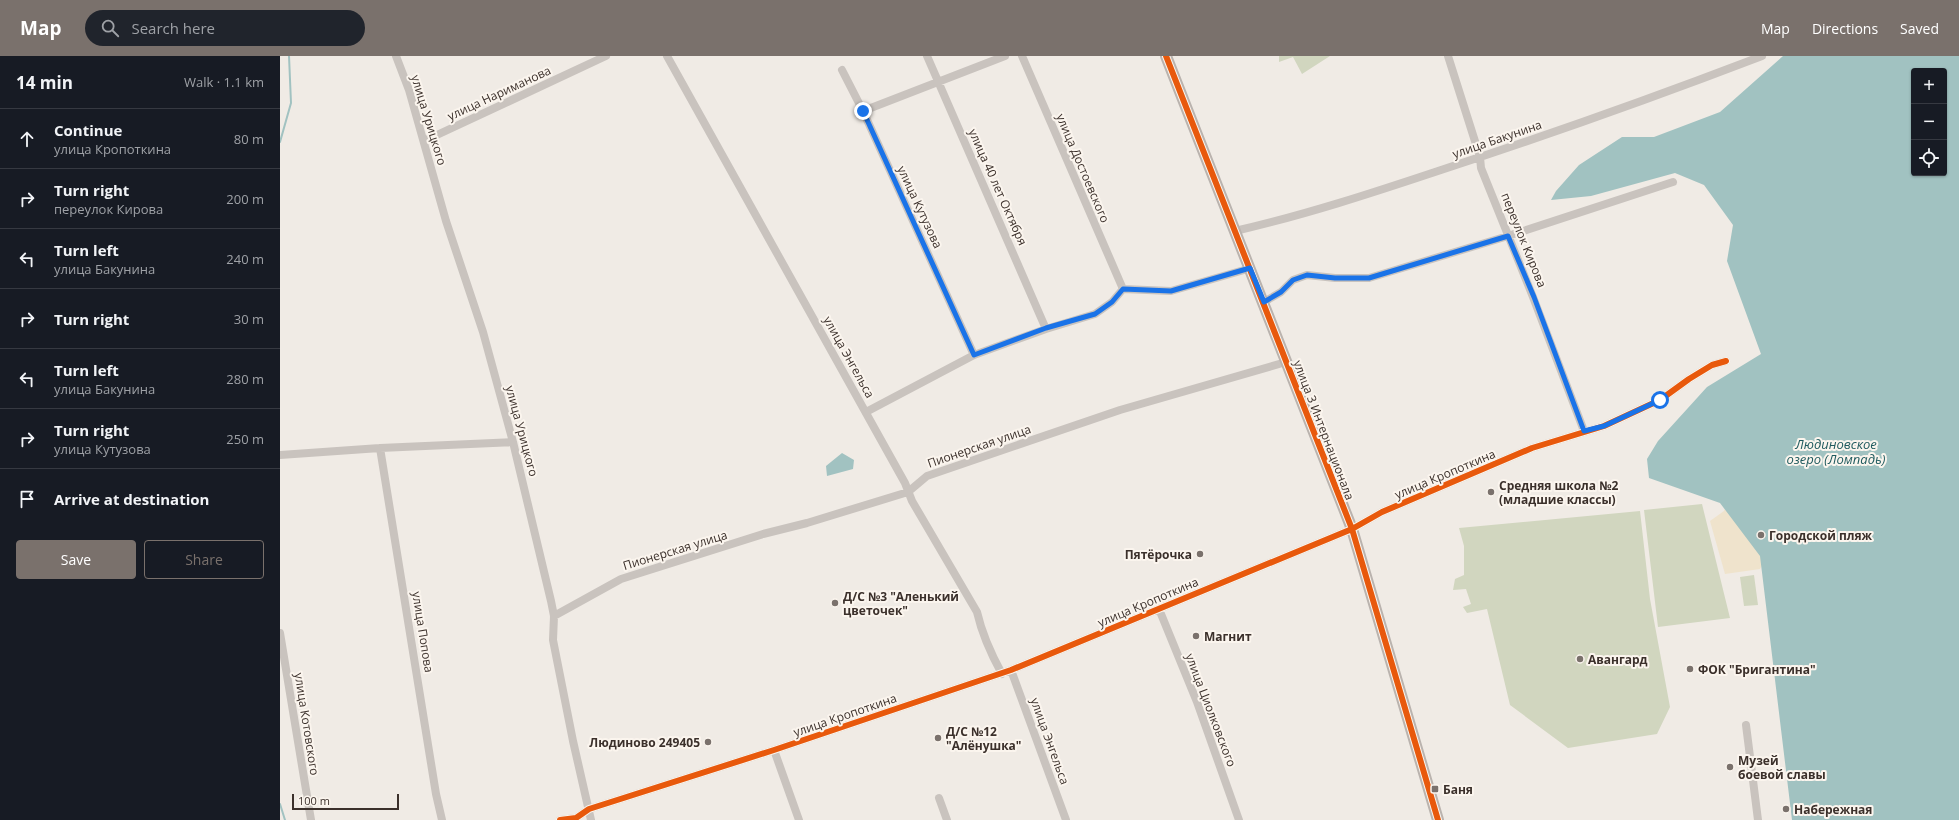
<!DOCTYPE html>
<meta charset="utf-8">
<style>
body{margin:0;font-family:"Open Sans",sans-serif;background:#20242c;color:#f1f3f6}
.controls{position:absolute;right:12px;top:12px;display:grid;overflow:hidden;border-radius:4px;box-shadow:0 1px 3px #0004}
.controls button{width:36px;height:36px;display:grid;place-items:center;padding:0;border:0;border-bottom:1px solid #363941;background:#171b24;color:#f1f3f6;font:20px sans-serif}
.scale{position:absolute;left:12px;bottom:10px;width:107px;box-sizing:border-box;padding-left:4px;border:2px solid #3b302b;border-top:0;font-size:11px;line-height:14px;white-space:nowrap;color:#3b302b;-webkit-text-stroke:3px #fbf5ee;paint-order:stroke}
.stop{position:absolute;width:12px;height:12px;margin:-9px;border:3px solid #1a73e8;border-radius:50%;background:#fff}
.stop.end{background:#1a73e8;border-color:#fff;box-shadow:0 1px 4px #0008}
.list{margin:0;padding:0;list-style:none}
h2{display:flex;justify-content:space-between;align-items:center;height:52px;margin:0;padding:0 16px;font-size:17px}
h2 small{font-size:13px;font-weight:400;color:#9ea1a6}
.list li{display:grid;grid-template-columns:26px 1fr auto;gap:12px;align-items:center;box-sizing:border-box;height:60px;padding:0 16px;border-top:1px solid #363941}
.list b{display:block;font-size:15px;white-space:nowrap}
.list p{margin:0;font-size:13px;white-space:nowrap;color:#9ea1a6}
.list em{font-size:13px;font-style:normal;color:#9ea1a6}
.actions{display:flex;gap:8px;padding:12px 16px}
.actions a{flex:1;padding:9px 0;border:1px solid #7a716c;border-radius:4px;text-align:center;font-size:14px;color:#7a716c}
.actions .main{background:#7a716c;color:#fff}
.icon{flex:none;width:22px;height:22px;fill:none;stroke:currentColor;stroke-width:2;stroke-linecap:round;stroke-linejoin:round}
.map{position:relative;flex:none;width:1679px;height:764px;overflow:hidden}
header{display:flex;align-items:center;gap:24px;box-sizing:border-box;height:56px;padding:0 20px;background:#7a716c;color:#fff}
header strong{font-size:19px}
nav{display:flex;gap:22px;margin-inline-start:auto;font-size:14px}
.search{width:280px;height:36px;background:#20242c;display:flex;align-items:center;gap:10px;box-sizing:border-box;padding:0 14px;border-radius:22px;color:#9ea1a6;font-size:15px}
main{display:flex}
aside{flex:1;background:#171b24}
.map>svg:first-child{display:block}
</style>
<header>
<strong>Map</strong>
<div class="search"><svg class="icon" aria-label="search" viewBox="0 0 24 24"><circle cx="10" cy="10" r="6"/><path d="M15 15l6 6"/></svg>Search here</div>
<nav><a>Map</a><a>Directions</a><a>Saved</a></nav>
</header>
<main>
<aside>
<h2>14 min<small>Walk · 1.1 km</small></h2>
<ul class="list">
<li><svg class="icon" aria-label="ahead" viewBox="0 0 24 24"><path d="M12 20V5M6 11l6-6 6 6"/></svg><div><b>Continue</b><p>улица Кропоткина</p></div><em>80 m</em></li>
<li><svg class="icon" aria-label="right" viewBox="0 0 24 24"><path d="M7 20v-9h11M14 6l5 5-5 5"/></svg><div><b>Turn right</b><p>переулок Кирова</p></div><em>200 m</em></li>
<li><svg class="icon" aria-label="left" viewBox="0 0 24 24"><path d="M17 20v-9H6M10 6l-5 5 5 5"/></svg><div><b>Turn left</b><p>улица Бакунина</p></div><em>240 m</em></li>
<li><svg class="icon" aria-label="right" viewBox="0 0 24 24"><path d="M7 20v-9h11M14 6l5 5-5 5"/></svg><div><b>Turn right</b></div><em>30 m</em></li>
<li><svg class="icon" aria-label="left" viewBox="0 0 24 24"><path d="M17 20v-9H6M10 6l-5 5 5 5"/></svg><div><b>Turn left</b><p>улица Бакунина</p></div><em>280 m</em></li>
<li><svg class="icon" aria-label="right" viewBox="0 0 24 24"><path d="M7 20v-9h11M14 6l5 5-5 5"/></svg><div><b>Turn right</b><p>улица Кутузова</p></div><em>250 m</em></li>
<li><svg class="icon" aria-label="arrive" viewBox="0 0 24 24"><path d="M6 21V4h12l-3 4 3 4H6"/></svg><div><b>Arrive at destination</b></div></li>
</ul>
<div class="actions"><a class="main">Save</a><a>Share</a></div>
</aside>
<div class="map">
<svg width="1679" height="764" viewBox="0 0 1679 764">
<rect width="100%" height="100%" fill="#f0ebe5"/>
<path fill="#d1d6bf" d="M999 0H1050L1022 18 1013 1 999 6Z
M1422 448 1450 562 1378 571 1364 454Z
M1360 455 1370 543 1390 651 1377 678 1288 692 1230 649 1207 553 1187 557 1183 551 1191 548 1186 533 1173 534 1175 523 1184 519V490L1179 472Z
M1474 519 1478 549 1464 550 1460 521Z"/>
<path fill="#efe3cc" d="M1449 443 1490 494 1480 513 1445 518 1430 465 1444 455Z"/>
<path fill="#a1c2c1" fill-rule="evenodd" d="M1503 0H1679V764H1512L1480 500 1440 447 1369 422 1367 403 1378 385 1427 331 1481 298 1447 205 1453 169 1424 129 1395 117 1311 140 1271 144 1276 135 1299 109 1342 81H1374L1440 56ZM1634 15H1664V117H1634Z
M562 397 574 404 573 413 547 420 546 410Z"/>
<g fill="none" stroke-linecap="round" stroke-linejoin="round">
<path stroke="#a1c2c1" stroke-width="2" d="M0 86 11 47 9 0
M0 748 5 764"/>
<path stroke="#c9c3be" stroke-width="8" d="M116 0 129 34 166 165 203 276 233 386 271 545 274 560 273 584 293 685 311 764
M387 0 625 427 632 445 697 556C702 578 711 598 722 618
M647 0 766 273
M742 0 843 233
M1168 0 1200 101 1201 112 1253 241 1304 375
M562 14 583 55 694 299
M583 55 725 0
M144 85 326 0
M955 175C1025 159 1092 137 1161 114 1268 79 1375 41 1482 0
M984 246 1001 236 1013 224 1027 219 1055 222H1089L1228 180 1393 126
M586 356 694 299 766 273 815 258 832 246 843 233 891 235 971 212
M100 392 156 738 162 764
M0 399 100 392 233 386
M879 553 917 646 959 764
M274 560 341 523 483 478 527 467 628 436 647 420 840 354 1006 306
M0 577 31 764
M731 614 786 764
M1466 669 1478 764
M494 694 519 764
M659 742 667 764
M280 764 296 762 309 753 494 694 731 614 1072 473 1102 456 1252 392 1324 370 1380 344 1409 323 1432 309 1446 305"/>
<path stroke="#bab3ae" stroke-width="12" d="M886 0 1072 473 1158 764"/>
<defs>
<path id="cycleway" d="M886 0 1072 473 1158 764
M280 764 296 762 309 753 494 694 731 614 1072 473 1102 456 1252 392 1324 370 1380 344 1409 323 1432 309 1446 305"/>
</defs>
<use href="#cycleway" stroke="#fbf5ee" stroke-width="8"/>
<use href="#cycleway" stroke="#e8590c" stroke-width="6"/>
</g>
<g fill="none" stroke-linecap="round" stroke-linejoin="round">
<path stroke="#1a73e8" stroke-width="5" d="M583 55 694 299 766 272 815 258 832 246 843 233 891 235 970 212 984 246 1001 236 1013 224 1027 219 1055 222H1089L1228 180 1254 241 1304 375 1324 370 1380 344"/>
</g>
<g fill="#7a716c" stroke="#fbf5ee" stroke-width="1.5">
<circle cx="1211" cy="436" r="4"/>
<circle cx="1481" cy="479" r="4"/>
<circle cx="920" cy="498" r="4"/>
<circle cx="555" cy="547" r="4"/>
<circle cx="916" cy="580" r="4"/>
<circle cx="1300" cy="603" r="4"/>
<circle cx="1410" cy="613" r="4"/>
<circle cx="658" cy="682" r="4"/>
<circle cx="428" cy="686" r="4"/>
<circle cx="1450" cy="711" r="4"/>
<rect x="1151" y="729" width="8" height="8" rx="2"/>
<circle cx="1506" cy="753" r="4"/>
</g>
<g text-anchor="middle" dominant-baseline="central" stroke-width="4" stroke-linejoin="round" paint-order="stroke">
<g font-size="12" fill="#3b302b" stroke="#fbf5ee">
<text transform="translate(219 37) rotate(-25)">улица Нариманова</text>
<text transform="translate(149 64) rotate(73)">улица Урицкого</text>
<text transform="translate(1217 83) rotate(-19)">улица Бакунина</text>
<text transform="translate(803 112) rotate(67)">улица Достоевского</text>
<text transform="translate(718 131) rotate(66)">улица 40 лет Октября</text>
<text transform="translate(640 151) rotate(65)">улица Кутузова</text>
<text transform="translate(1244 184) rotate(68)">переулок Кирова</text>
<text transform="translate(569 301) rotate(61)">улица Энгельса</text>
<text transform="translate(1044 374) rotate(69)">улица 3 Интернационала</text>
<text transform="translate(242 375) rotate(75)">улица Урицкого</text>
<text transform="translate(699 390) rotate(-19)">Пионерская улица</text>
<text transform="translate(1165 418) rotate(-23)">улица Кропоткина</text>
<text transform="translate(395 494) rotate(-17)">Пионерская улица</text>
<text transform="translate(868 546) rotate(-23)">улица Кропоткина</text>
<text transform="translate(143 576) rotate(81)">улица Попова</text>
<text transform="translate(931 654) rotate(69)">улица Циолковского</text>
<text transform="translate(565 659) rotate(-19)">улица Кропоткина</text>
<text transform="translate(27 668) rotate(81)">улица Котовского</text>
<text transform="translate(770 685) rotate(70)">улица Энгельса</text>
</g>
<g font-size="12" font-weight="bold" fill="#3b302b" stroke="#fbf5ee" text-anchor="start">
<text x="1219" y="429">Средняя школа №2<tspan x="1219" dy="14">(младшие классы)</tspan></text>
<text x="1489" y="479">Городской пляж</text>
<text x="912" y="498" text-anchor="end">Пятёрочка</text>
<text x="563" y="540">Д/С №3 "Аленький<tspan x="563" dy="14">цветочек"</tspan></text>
<text x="924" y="580">Магнит</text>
<text x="1308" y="603">Авангард</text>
<text x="1418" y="613">ФОК "Бригантина"</text>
<text x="666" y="675">Д/С №12<tspan x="666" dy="14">"Алёнушка"</tspan></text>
<text x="420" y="686" text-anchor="end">Людиново 249405</text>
<text x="1458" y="704">Музей<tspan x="1458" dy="14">боевой славы</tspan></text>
<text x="1163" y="733">Баня</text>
<text x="1514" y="753">Набережная</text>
</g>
<g font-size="13" font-style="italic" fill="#1f5a5e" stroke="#fbf5ee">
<text x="1556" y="388">Людиновское<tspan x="1556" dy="15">озеро (Ломпадь)</tspan></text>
</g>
</g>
</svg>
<div class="controls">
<button>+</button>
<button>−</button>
<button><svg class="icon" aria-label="locate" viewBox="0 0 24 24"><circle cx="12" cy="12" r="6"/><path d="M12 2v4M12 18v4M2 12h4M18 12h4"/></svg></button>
</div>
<div class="scale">100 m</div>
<div class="stop" style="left:1380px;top:344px"></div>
<div class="stop end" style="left:583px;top:55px"></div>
</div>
</main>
